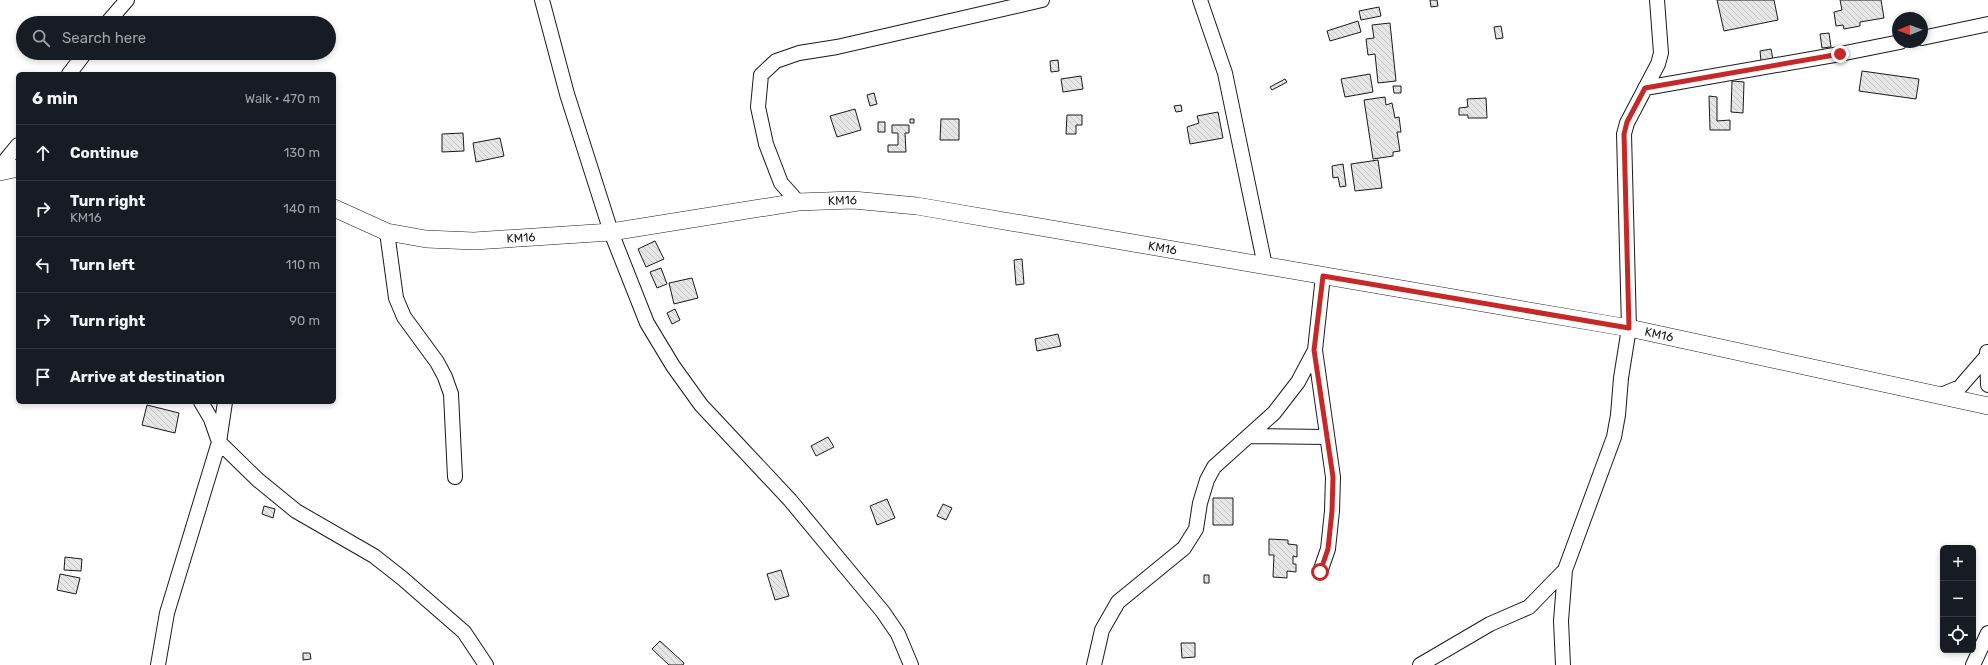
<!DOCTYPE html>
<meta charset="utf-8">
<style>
body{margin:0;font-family:Rubik,sans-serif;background:#20242c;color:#f1f3f6}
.controls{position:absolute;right:12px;bottom:12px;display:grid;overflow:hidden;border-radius:6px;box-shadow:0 2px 6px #0003}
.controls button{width:36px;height:36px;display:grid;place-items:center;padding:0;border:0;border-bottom:1px solid #363941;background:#171b24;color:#f1f3f6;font:20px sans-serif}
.compass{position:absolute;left:1892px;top:12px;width:36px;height:36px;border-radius:50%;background:#171b24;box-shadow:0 2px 6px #0003;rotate:269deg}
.stop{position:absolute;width:12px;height:12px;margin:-9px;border:3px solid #c62828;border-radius:50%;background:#fff}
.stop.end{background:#c62828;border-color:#fff;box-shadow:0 1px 4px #0008}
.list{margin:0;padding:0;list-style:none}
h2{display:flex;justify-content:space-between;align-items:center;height:52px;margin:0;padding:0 16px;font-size:17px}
h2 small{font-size:13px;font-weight:400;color:#9ea1a6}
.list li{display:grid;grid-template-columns:26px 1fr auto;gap:12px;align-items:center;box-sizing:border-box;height:56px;padding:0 16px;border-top:1px solid #363941}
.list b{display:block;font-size:15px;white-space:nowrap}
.list p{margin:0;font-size:13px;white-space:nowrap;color:#9ea1a6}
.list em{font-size:13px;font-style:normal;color:#9ea1a6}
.icon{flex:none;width:22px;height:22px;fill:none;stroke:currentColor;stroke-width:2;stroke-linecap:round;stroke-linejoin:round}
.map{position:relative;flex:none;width:1988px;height:665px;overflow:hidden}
.search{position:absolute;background:#171b24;box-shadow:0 2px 6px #0003;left:16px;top:16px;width:320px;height:44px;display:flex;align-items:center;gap:10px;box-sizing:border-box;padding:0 14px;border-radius:22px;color:#9ea1a6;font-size:15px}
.panel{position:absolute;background:#171b24;box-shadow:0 2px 6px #0003;left:16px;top:72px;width:320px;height:332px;border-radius:6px}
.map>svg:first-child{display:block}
</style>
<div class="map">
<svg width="1988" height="665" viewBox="0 0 1988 665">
<defs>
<pattern id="building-back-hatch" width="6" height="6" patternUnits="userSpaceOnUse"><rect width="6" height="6" fill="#e6e6e6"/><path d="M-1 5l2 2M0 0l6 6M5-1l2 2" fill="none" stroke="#c5c5c5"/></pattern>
</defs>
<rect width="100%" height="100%" fill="#fff"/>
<path fill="url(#building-back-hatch)" stroke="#1a1a1a" d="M1430 0H1437L1438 6 1431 7Z
M1717 0H1774L1778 20 1724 31Z
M1840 0H1881L1884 18 1860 22V26L1844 29 1843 25 1836 26 1834 12 1842 10Z
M1379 7 1381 16 1361 20 1359 11Z
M1358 21 1361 32 1330 41 1327 31Z
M1390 23 1396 81 1378 83 1375 54 1368 55 1366 39 1374 38 1372 25Z
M1501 26 1503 38 1496 39 1494 27Z
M1829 33 1831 47 1822 48 1820 34Z
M1771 49 1773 60 1761 61 1760 51Z
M1058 60 1059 71 1051 72 1050 61Z
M1862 71 1919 79 1916 99 1859 91Z
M1370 74 1373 92 1345 97 1341 79Z
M1081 76 1083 89 1063 92 1061 79Z
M1285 79 1287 82 1272 90 1270 87Z
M1732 81 1744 82 1743 113 1731 112Z
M1393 86H1401V93H1394Z
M874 93 877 104 870 106 867 95Z
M1709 96 1717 97V121L1730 120V130H1710Z
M1385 97 1386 105 1392 103 1395 118 1399 117 1401 132H1397L1400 151 1393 152V156L1373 159 1364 100Z
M1486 98 1487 118H1468V115H1459V108L1468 107 1467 99Z
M1181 105 1182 111 1176 112 1174 106Z
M855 109 861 130 837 137 830 116Z
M1218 112 1223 138 1190 144 1187 127 1199 123 1197 116Z
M1067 115H1082V125H1076V134H1066Z
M910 119H914V123H910Z
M941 119H959V140H940Z
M878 122H885V132H878Z
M892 125H909V133H905L906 152H888V145H898V133H892Z
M463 133 464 151 442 152V134Z
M500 138 504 156 476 162 473 143Z
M1378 160 1382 188 1355 191 1351 164Z
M1343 164 1346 186 1340 187 1338 177 1333 178 1332 166Z
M655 241 664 259 646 267 638 249Z
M1022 259 1024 284 1016 285 1014 260Z
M661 268 667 284 657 288 650 272Z
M692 278 698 298 674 304 669 283Z
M675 309 680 320 672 324 667 313Z
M1058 334 1061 346 1037 351 1035 339Z
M147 405 179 413 175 433 142 425Z
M828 437 834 447 816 456 811 446Z
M1213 498H1233V525H1213Z
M887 499 895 518 877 525 870 506Z
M943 504 952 508 946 520 937 516Z
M264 506 275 509 273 518 262 514Z
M1269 539 1288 540V544L1297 545V557L1293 556V564H1296V572L1287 571V578L1273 577 1274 555H1269Z
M65 557 82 559 81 571 64 570Z
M781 570 789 596 775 600 767 574Z
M60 574 80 578 76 594 57 590Z
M1204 575H1209V583H1204Z
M660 641 684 663 683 665H669L652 649Z
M1181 643H1195V657L1182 658Z
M303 653H310L311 659 303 660Z"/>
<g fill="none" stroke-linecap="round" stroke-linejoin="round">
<defs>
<path id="minor" d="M542 0 567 94 611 232 647 323 673 366 701 405 790 500 883 612 898 634 911 665
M1200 0 1225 73 1265 266
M107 23 127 0
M1922 38 1988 24
M69 74 85 53
M1645 88 1840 54 1900 42
M0 167 18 145
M798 202 781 183 766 144 758 107 761 75 776 61 799 53 837 47 1042 0
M387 232 396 298 404 317 437 362 445 377 451 394 455 477
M1987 352 1988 385
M1941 395 1960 387 1986 357
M201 402 211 419 219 442 258 480 296 511 374 556 402 578 464 632 486 665
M1249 436 1326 437
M1320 572 1328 549 1332 511 1333 477 1315 350 1323 276
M158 665 167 613 219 442 225 402
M1094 665 1102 630 1118 602 1184 548 1196 529 1200 503 1207 480 1214 467 1274 413 1298 382 1315 350
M1420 665 1490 624 1529 607 1565 570 1614 437 1618 415 1621 378 1629 328 1624 134 1627 123 1658 64 1661 53 1657 0
M1563 665 1561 621 1565 570
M1973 665 1988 633"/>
<g id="tertiary">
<path d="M0 172 18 168"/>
<path id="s1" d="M334 208 387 232 426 239 474 241 611 232 798 202 853 200 917 206 1629 328 1988 406"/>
</g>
</defs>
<use href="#minor" stroke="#1a1a1a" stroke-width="16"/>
<use href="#tertiary" stroke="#1a1a1a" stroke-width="18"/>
<use href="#minor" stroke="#fff" stroke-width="14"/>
<use href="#tertiary" stroke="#fff" stroke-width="17"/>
</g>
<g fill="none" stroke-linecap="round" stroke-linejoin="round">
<path stroke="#c62828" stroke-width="5" d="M1320 572 1328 549 1332 511 1333 477 1314 350 1323 276 1629 328 1624 134 1627 122 1645 88 1840 54"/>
</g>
<g text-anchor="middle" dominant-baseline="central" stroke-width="3" stroke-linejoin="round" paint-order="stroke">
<g font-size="12" fill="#1a1a1a" stroke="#fff">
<text stroke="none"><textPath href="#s1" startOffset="517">KM16</textPath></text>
<text stroke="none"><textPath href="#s1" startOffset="193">KM16</textPath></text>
<text stroke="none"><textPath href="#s1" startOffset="841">KM16</textPath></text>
<text stroke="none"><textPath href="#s1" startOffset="1345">KM16</textPath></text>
</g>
</g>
</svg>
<div class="controls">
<button>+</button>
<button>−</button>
<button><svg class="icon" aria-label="locate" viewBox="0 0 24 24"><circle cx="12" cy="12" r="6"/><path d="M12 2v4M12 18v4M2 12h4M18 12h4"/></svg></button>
</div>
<svg class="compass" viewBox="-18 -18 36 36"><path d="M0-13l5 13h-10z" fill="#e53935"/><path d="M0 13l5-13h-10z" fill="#9ea1a6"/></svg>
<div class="stop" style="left:1320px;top:572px"></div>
<div class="stop end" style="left:1840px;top:54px"></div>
<div class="search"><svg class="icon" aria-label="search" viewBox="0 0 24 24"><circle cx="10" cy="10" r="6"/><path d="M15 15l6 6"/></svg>Search here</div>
<section class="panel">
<h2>6 min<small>Walk · 470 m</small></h2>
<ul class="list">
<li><svg class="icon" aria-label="ahead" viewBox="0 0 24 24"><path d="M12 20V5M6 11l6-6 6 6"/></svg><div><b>Continue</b></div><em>130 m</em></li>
<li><svg class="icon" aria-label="right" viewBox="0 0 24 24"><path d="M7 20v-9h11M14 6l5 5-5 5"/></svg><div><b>Turn right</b><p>KM16</p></div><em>140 m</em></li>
<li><svg class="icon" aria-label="left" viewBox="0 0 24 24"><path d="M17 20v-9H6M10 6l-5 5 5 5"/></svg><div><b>Turn left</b></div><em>110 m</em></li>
<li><svg class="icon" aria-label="right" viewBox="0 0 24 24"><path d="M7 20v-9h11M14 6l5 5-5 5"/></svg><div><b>Turn right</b></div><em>90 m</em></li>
<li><svg class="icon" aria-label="arrive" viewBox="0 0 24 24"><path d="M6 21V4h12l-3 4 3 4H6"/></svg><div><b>Arrive at destination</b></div></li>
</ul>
</section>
</div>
